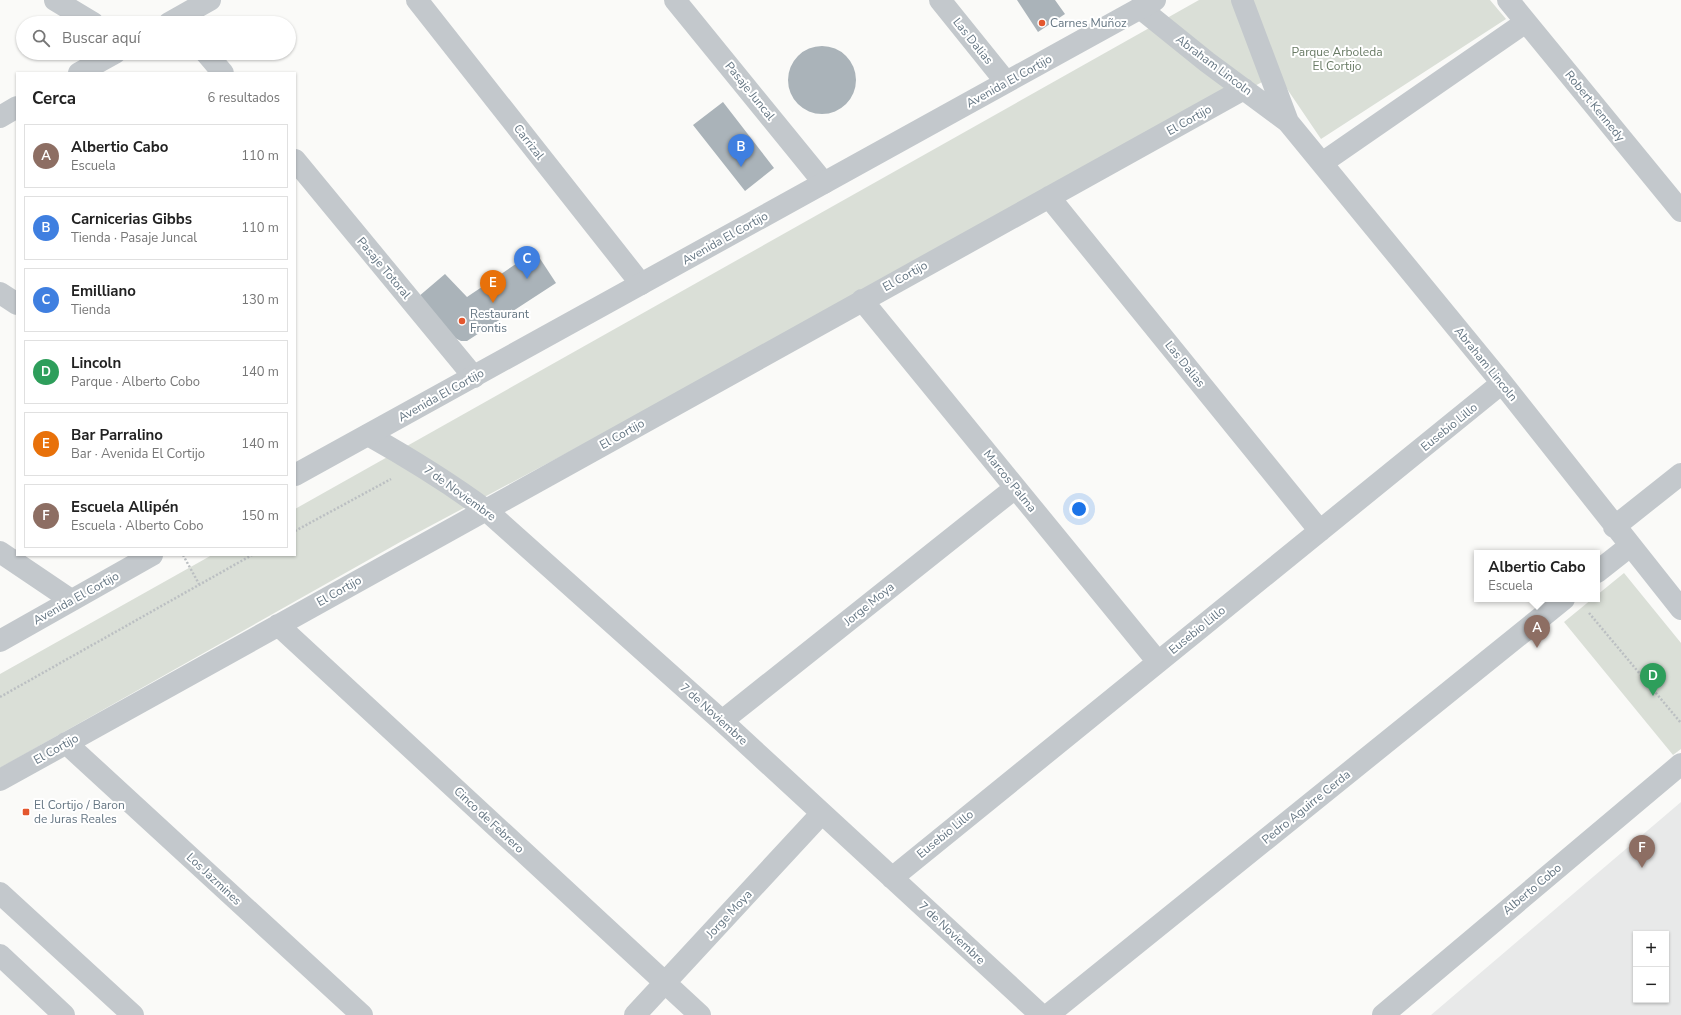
<!DOCTYPE html>
<html lang="es">
<meta charset="utf-8">
<style>
body{margin:0;font-family:"Nunito Sans",sans-serif;background:#f2f2f2;color:#222}
.controls{position:absolute;right:12px;bottom:12px;display:grid;overflow:hidden;border-radius:0px;box-shadow:0 1px 3px #0004}
.controls button{width:36px;height:36px;display:grid;place-items:center;padding:0;border:0;border-bottom:1px solid #e0e0e0;background:#fff;color:#222;font:20px sans-serif}
.you{position:absolute;left:1079px;top:509px;width:14px;height:14px;margin:-10px;border:3px solid #fff;border-radius:50%;background:#1a73e8;box-shadow:0 0 0 6px #1a73e833}
.badge{display:grid;place-items:center;width:26px;height:26px;border-radius:50%;background:#7c3aed;color:#fff;font-size:13px;font-weight:700}
.pin{position:absolute;translate:-50% -33px;filter:drop-shadow(0 1px 2px #0008)}
.pin::after{content:'';position:absolute;top:21px;width:14px;height:12px;background:inherit;clip-path:polygon(0 0,100% 0,50% 100%)}
.popup{position:absolute;left:1474px;top:550px;width:126px;height:52px;box-sizing:border-box;display:grid;place-content:center;border-radius:0px;background:#fff;filter:drop-shadow(0 1px 3px #0005);font-size:13px;white-space:nowrap;color:#767676}
.popup b{font-size:15px;color:#222}
.popup::after{content:'';position:absolute;left:50%;top:100%;margin-left:-8px;border:8px solid transparent;border-top-color:#fff}
.list{margin:0;padding:0;list-style:none}
h2{display:flex;justify-content:space-between;align-items:center;height:52px;margin:0;padding:0 16px;font-size:17px}
h2 small{font-size:13px;font-weight:400;color:#767676}
.list li{display:grid;grid-template-columns:26px 1fr auto;gap:12px;align-items:center;box-sizing:border-box;height:64px;margin:0 8px 8px;padding:0 8px;border:1px solid #e0e0e0;border-radius:0px}
.list b{display:block;font-size:15px;white-space:nowrap}
.list p{margin:0;font-size:13px;white-space:nowrap;color:#767676}
.list em{font-size:13px;font-style:normal;color:#767676}
.icon{flex:none;width:22px;height:22px;fill:none;stroke:currentColor;stroke-width:2;stroke-linecap:round;stroke-linejoin:round}
.map{position:relative;flex:none;width:1681px;height:1015px;overflow:hidden}
.search{position:absolute;background:#fff;box-shadow:0 1px 3px #0004;left:16px;top:16px;width:280px;height:44px;display:flex;align-items:center;gap:10px;box-sizing:border-box;padding:0 14px;border-radius:22px;color:#767676;font-size:15px}
.panel{position:absolute;background:#fff;box-shadow:0 1px 3px #0004;left:16px;top:72px;width:280px;height:484px;border-radius:0px}
.map>svg:first-child{display:block}
</style>
<div class="map">
<svg width="1681" height="1015" viewBox="0 0 1681 1015">
<rect width="100%" height="100%" fill="#fafaf8"/>
<path fill="#e8e9e9" fill-rule="evenodd" d="M1681 802V1015H1431ZM1636 934H1666V1000H1636Z"/>
<path fill="#dadfd7" d="M1199 0H1490L1506 19 1321 139 1277 74 402 541 0 768V674L212 555H295V509Z
M1624 573 1681 643V749L1673 755 1564 622 1592 599H1597V595Z"/>
<path fill="#aab3b9" d="M1017 0H1055L1065 14 1038 32Z
M788 80a34 34 0 1 1 68 0a34 34 0 1 1-68 0Z
M723 102 774 168 745 191 693 125Z
M535 251 556 283 467 341H461L451 336 418 297 445 274 467 297Z"/>
<g fill="none" stroke-linecap="round" stroke-linejoin="round">
<path stroke="#bbbfc2" stroke-width="2.5" stroke-dasharray="2 2" stroke-linecap="butt" d="M295 531 391 479
M183 555 199 584
M1589 613 1681 723
M0 697 252 555"/>
<path stroke="#c3c8cc" stroke-width="22" d="M55 0 93 23
M417 0 641 284
M675 0 824 183
M940 0 1006 82
M1242 0 1288 122
M1508 0 1681 211
M1140 8 1207 62 1288 122 1502 383 1681 609
M169 23 210 0
M206 53 223 73
M79 73 115 53
M0 117 17 107
M295 160 474 377
M1322 163 1526 22
M1049 197 1320 531
M862 300 1158 662
M368 435C409 458 448 482 486 510L722 721 1041 1015
M1614 527 1681 474
M0 552 71 600
M1597 572 1630 546
M278 625 700 1015
M722 721 1015 488
M66 743 362 1015
M0 780 1244 89
M892 878 1502 383
M635 1015 822 813
M1048 1015 1564 599
M1383 1015 1681 764"/>
<path stroke="#c3c8cc" stroke-width="22" d="M0 293 17 304
M295 475 1155 0
M0 641 152 555
M0 893 133 1015
M0 955 64 1015"/>
</g>
<g fill="#e4572e" stroke="#fff" stroke-width="1.5">
<circle cx="1042" cy="23" r="4"/>
<circle cx="462" cy="321" r="4"/>
<rect x="22" y="808" width="8" height="8" rx="2"/>
</g>
<g text-anchor="middle" dominant-baseline="central" stroke-width="4" stroke-linejoin="round" paint-order="stroke">
<g font-size="12" fill="#657683" stroke="#fff" text-anchor="start">
<text x="1050" y="23">Carnes Muñoz</text>
<text x="470" y="314">Restaurant<tspan x="470" dy="14">Frontis</tspan></text>
<text x="34" y="805">El Cortijo / Baron<tspan x="34" dy="14">de Juras Reales</tspan></text>
</g>
<g font-size="12" fill="#657683" stroke="#fff">
<text transform="translate(973 41) rotate(51)">Las Dalias</text>
<text transform="translate(1214 65) rotate(37)">Abraham Lincoln</text>
<text transform="translate(1009 81) rotate(-29)">Avenida El Cortijo</text>
<text transform="translate(750 91) rotate(51)">Pasaje Juncal</text>
<text transform="translate(1595 106) rotate(51)">Robert Kennedy</text>
<text transform="translate(1189 120) rotate(-29)">El Cortijo</text>
<text transform="translate(529 142) rotate(52)">Carrizal</text>
<text transform="translate(725 238) rotate(-29)">Avenida El Cortijo</text>
<text transform="translate(384 268) rotate(50)">Pasaje Totoral</text>
<text transform="translate(905 276) rotate(-29)">El Cortijo</text>
<text transform="translate(1185 364) rotate(51)">Las Dalias</text>
<text transform="translate(1486 364) rotate(51)">Abraham Lincoln</text>
<text transform="translate(441 395) rotate(-29)">Avenida El Cortijo</text>
<text transform="translate(1449 427) rotate(-39)">Eusebio Lillo</text>
<text transform="translate(622 434) rotate(-29)">El Cortijo</text>
<text transform="translate(1010 481) rotate(51)">Marcos Palma</text>
<text transform="translate(460 493) rotate(36)">7 de Noviembre</text>
<text transform="translate(339 591) rotate(-29)">El Cortijo</text>
<text transform="translate(76 598) rotate(-29)">Avenida El Cortijo</text>
<text transform="translate(869 604) rotate(-39)">Jorge Moya</text>
<text transform="translate(1197 630) rotate(-39)">Eusebio Lillo</text>
<text transform="translate(714 714) rotate(42)">7 de Noviembre</text>
<text transform="translate(56 749) rotate(-29)">El Cortijo</text>
<text transform="translate(1306 807) rotate(-39)">Pedro Aguirre Cerda</text>
<text transform="translate(489 820) rotate(43)">Cinco de Febrero</text>
<text transform="translate(945 834) rotate(-39)">Eusebio Lillo</text>
<text transform="translate(214 879) rotate(43)">Los Jazmines</text>
<text transform="translate(1532 889) rotate(-40)">Alberto Cobo</text>
<text transform="translate(729 914) rotate(-47)">Jorge Moya</text>
<text transform="translate(952 933) rotate(43)">7 de Noviembre</text>
</g>
<g font-size="12" fill="#687a64" stroke="#fff">
<text x="1337" y="52">Parque Arboleda<tspan x="1337" dy="14">El Cortijo</tspan></text>
</g>
</g>
</svg>
<div class="controls">
<button>+</button>
<button>−</button>
</div>
<div class="you"></div>
<div class="pin badge" style="left:1537px;top:648px;background:#8d6e63">A</div>
<div class="popup"><b>Albertio Cabo</b>Escuela</div>
<div class="pin badge" style="left:741px;top:167px;background:#3f7fe0">B</div>
<div class="pin badge" style="left:527px;top:279px;background:#3f7fe0">C</div>
<div class="pin badge" style="left:1653px;top:696px;background:#2e9e5b">D</div>
<div class="pin badge" style="left:493px;top:303px;background:#e8710a">E</div>
<div class="pin badge" style="left:1642px;top:868px;background:#8d6e63">F</div>
<div class="search"><svg class="icon" aria-label="search" viewBox="0 0 24 24"><circle cx="10" cy="10" r="6"/><path d="M15 15l6 6"/></svg>Buscar aquí</div>
<section class="panel">
<h2>Cerca<small>6 resultados</small></h2>
<ul class="list">
<li><span class="badge" style="background:#8d6e63">A</span><div><b>Albertio Cabo</b><p>Escuela</p></div><em>110 m</em></li>
<li><span class="badge" style="background:#3f7fe0">B</span><div><b>Carnicerias Gibbs</b><p>Tienda · Pasaje Juncal</p></div><em>110 m</em></li>
<li><span class="badge" style="background:#3f7fe0">C</span><div><b>Emilliano</b><p>Tienda</p></div><em>130 m</em></li>
<li><span class="badge" style="background:#2e9e5b">D</span><div><b>Lincoln</b><p>Parque · Alberto Cobo</p></div><em>140 m</em></li>
<li><span class="badge" style="background:#e8710a">E</span><div><b>Bar Parralino</b><p>Bar · Avenida El Cortijo</p></div><em>140 m</em></li>
<li><span class="badge" style="background:#8d6e63">F</span><div><b>Escuela Allipén</b><p>Escuela · Alberto Cobo</p></div><em>150 m</em></li>
</ul>
</section>
</div>
